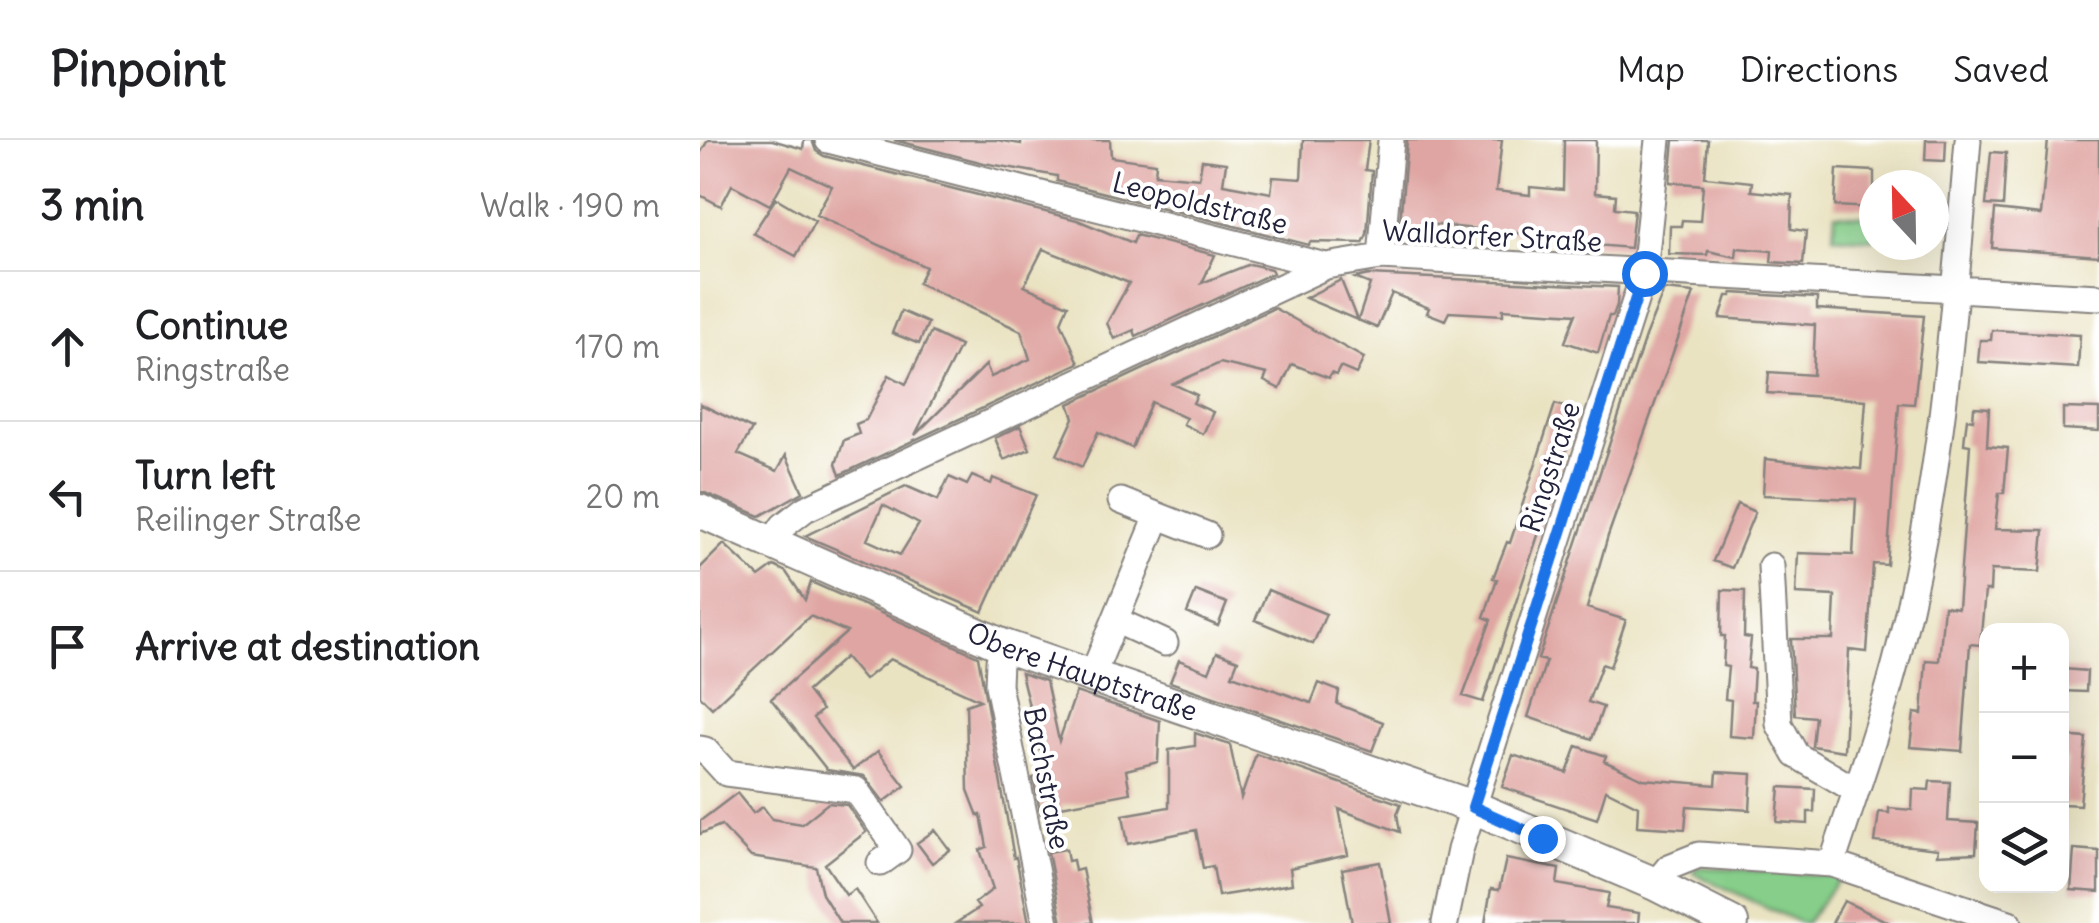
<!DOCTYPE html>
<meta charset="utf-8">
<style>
body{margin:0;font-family:Delius,sans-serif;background:#f6f6f6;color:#202124}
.controls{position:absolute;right:30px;bottom:30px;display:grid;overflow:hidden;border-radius:20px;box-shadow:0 10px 40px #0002}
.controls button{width:90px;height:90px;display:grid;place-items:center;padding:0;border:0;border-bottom:2px solid #e0e0e0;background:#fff;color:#202124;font:50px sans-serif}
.compass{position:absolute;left:1159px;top:30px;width:90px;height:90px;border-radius:50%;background:#fff;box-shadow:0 10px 40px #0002;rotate:338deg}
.stop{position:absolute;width:30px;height:30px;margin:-22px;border:8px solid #1a73e8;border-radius:50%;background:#fff}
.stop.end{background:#1a73e8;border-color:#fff;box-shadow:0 2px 10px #0008}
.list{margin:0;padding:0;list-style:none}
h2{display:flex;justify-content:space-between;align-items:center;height:130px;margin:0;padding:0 40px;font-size:42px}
h2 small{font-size:32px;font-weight:400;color:#757577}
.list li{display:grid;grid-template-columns:65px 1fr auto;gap:30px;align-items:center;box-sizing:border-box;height:150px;padding:0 40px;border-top:2px solid #e0e0e0}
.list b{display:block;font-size:38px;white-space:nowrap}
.list p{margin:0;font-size:32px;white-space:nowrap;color:#757577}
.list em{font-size:32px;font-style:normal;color:#757577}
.icon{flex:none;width:55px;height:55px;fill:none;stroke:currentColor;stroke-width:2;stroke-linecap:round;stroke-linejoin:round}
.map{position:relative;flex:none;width:1399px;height:783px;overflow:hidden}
header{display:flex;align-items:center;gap:60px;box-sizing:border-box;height:140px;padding:0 50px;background:#fff;border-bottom:2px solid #e0e0e0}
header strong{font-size:48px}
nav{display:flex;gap:55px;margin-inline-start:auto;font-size:35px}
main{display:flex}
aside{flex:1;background:#fff}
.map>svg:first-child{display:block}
</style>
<header>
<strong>Pinpoint</strong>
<nav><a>Map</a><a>Directions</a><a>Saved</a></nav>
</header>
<main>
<aside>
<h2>3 min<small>Walk · 190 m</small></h2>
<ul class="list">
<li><svg class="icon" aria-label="ahead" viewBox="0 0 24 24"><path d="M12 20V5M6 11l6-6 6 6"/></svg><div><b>Continue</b><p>Ringstraße</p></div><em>170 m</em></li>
<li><svg class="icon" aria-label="left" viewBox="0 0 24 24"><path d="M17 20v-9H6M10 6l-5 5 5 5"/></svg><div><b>Turn left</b><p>Reilinger Straße</p></div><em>20 m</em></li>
<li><svg class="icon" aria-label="arrive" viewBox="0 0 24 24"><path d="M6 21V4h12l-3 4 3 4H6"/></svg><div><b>Arrive at destination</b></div></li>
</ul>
</aside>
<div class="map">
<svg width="1399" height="783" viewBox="0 0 1399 783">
<rect width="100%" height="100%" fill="#fff"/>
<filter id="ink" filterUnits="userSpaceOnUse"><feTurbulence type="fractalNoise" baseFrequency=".01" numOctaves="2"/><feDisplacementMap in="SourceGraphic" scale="20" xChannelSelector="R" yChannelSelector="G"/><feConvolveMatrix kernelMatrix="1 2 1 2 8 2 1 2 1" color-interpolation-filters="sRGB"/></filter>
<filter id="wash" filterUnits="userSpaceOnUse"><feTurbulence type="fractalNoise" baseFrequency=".0048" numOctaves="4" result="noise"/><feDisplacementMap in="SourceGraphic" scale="40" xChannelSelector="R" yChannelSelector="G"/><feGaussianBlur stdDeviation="2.25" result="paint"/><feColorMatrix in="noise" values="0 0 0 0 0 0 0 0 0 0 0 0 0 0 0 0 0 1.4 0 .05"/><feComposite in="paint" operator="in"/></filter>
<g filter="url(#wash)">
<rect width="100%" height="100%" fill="#eae3c2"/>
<path fill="#86ce89" stroke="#547862" stroke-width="2.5" d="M1135 74 1174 77V99L1133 96Z
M997 727 1141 736 1106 783H1100L993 733Z"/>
<g id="blocks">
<path fill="#dfa5a2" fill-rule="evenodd" d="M8 0H72L103 9 104 0H112L116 11 124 16 377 80 433 103 436 95 515 115 502 143 550 124 571 129 573 133 436 196 434 190 414 199 407 183 429 143 343 109 324 146 368 165 361 182 379 223 140 335 136 324 144 300 159 294 156 284 166 280 189 235 206 244 231 192 260 206 215 295 286 225 291 237 330 219 321 191 218 143 226 127 116 75 132 46 91 27 70 65 32 45 21 66 0 55V14Z
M194 0H297L321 4V0H410L411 17 456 23 455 34 499 38 502 20 526 23 523 44 571 53 573 37 601 39 603 0H669L665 30 672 31 667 94 663 103 610 102 609 105 357 41V36L284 23Z
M707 0H802L796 51 830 55V47L863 50 864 0H896L895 53 916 55 915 68 934 70 930 108 872 103 826 94 728 84 727 99 699 96Z
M974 0H1008L1005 37 1052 42 1051 51 1092 55 1091 89 1106 91 1103 124 1071 122 1072 111 1037 108 1036 117 1008 111 1007 115 969 114 970 86H981L982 80 1000 81 1003 45 970 42Z
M1226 0H1246L1245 21 1225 20Z
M1348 0H1399V116L1292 108 1295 70 1341 75Z
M1291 12 1306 13 1303 66 1286 65Z
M1137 29 1174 31V68L1135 66Z
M76 58 115 81 96 116 53 93Z
M669 135 918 147 917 165 913 176H909L898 213 865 202 876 174 803 169V175L749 172 745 180 727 173 729 168 692 153 677 188 658 180 670 144 655 138Z
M641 140 657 180 605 158Z
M964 150 994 153 908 396 887 468 926 480 910 527 902 524 888 562 903 567 892 599 828 577 846 521 838 519 945 197Z
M1032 153 1117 158V169L1224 176 1214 264 1199 263 1187 425 1173 424 1167 512 1149 510 1144 611 1112 606 1115 577 1095 575 1091 499H1133L1135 456 1096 454 1098 413 1153 415 1156 359 1063 355 1065 319 1161 329 1166 260 1067 253 1069 232 1113 235 1115 185 1020 178 1027 156H1032Z
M574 168 664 218 656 234 640 227 636 235 631 233 629 238 592 224 580 249 564 241 567 234 520 223 473 244 497 255 493 263 513 272 503 294 483 284 486 278 451 262 432 308 398 292 382 327 357 315 374 278 369 264Z
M201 171 228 183 219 204 192 193Z
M1292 190 1380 195 1378 228 1278 222 1280 200H1291Z
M0 264 52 289 38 314 77 331 86 315 103 352 60 376 0 351Z
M855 264 879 271 783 562 763 556 791 480 784 477 797 439 793 438 807 402 810 403Z
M1274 267 1289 268 1287 306 1308 308 1304 353H1299L1295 389 1344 390 1340 432 1291 430 1290 451H1285L1280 505 1270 504 1262 611 1210 607 1214 573 1222 574 1226 520 1239 521 1244 466 1258 468 1270 305 1264 304 1265 294 1267 279 1273 280Z
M1363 268 1399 269V291L1363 289Z
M320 286 330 309 304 320 295 298Z
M272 336 291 344 293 338 336 355 283 472 105 396 206 346 238 360 249 337 267 345ZM183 365 219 384 200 415 167 400Z
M1037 364 1055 372 1032 428 1013 421Z
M24 404 59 437 74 426 86 432 105 460 111 442 278 516 314 718 316 717 329 783H256L279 768 275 763 293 749 280 710 287 707 281 675 278 676 268 650 266 565 280 560 190 519 164 540 145 517 107 551 122 570 113 578 153 630 178 611 205 646 184 662 164 636 127 630 71 559 147 492 110 476 12 568 0 556V428Z
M568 450 626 474 613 504 555 480Z
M1022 450 1045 451 1044 497 1051 498 1048 528 1054 529 1052 561H1056L1054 598 1029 596 1031 560 1025 559 1028 527 1023 526 1025 496H1021Z
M496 451 527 463 518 486 487 473Z
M517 512 538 520 532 535 611 563 619 543 639 551 637 564 683 582 672 611 470 542 479 520 509 532Z
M1363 529 1387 531 1386 552 1362 551Z
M321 533 346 541 359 601 376 552 460 581 458 622 426 630 430 653 361 666 362 672 341 675 333 638 346 636Z
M495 593 530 605 541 658 556 614 701 664 697 674 700 692 639 669 648 715 590 728 592 744 518 756 513 726 503 728 496 690 428 704 423 675 469 667V610L495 606Z
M1362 596 1386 598 1380 665 1363 664 1367 619H1362Z
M877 606 906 616 904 621 943 639 1016 645 1017 632 1052 634 1050 670 987 666 985 689 937 686 938 666 906 650 897 679 802 647 813 615 867 633Z
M1230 641 1250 642 1248 681 1278 683 1276 713 1237 715 1238 709 1175 702 1179 672 1189 673V668L1212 670 1213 649 1229 650Z
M1080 647 1115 649 1114 672H1108V684L1077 682Z
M37 653 53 673 63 667 72 679 102 684 128 663 147 665 166 692 125 724 146 755 155 749 177 783H140L122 754 116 727 51 717 21 685 0 694V681Z
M235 690 250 710 232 723 217 703Z
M366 709 368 721 373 720 375 731 382 729 393 783H362L348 712Z
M1374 709 1399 711V752L1371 750Z
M806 719 859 729 857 744 909 753 906 768 939 773 938 783H785L791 749 799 750Z
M680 722 691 783H652L642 729Z
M1144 761 1190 783H1132Z"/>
</g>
</g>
<g filter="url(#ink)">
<use href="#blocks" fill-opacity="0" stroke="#86827e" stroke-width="2.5"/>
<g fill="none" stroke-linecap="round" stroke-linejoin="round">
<defs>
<path id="minor" d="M128 0 626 126
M681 117 691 0
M421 361 507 395
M72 403 83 386 105 369 626 126 681 117 1399 157
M1071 426 1079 584 1096 615 1155 650
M415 480 465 503
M304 506 299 521 298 545 346 783
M392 536 458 376
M0 609 5 610 26 633 156 650 198 710 180 723
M1132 724C1155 652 1182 579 1200 506 1242 340 1254 170 1268 0
M955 744 969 727 999 715 1132 724 1309 783
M745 783 760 710 781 642 944 133 958 0"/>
<g id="major">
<path id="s1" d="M0 371 304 506 773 667 955 744 1032 783"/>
</g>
</defs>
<use href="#minor" stroke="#86827e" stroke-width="29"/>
<use href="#major" stroke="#86827e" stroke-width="36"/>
<use href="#minor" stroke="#fff" stroke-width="25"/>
<use href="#major" stroke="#fff" stroke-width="32"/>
</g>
</g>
<g fill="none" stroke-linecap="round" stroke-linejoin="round" filter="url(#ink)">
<path stroke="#1a73e8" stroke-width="12" d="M842 698 773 667 944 133"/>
</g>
<g text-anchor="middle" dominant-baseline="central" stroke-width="8" stroke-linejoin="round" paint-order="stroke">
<g font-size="28" fill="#22223b" stroke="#fff">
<text transform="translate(500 63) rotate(14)">Leopoldstraße</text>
<text transform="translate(792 96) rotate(3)">Walldorfer Straße</text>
<text transform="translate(850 327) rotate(-72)">Ringstraße</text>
<text stroke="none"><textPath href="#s1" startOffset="415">Obere Hauptstraße</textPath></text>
<text transform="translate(347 638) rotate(79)">Bachstraße</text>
</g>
</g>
</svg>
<div class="controls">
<button>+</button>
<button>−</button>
<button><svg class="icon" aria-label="layers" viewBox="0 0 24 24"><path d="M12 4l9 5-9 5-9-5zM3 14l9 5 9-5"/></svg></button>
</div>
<svg class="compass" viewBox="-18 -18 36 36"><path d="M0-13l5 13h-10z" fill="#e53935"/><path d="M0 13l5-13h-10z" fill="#757577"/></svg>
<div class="stop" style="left:944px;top:133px"></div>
<div class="stop end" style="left:842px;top:698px"></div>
</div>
</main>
